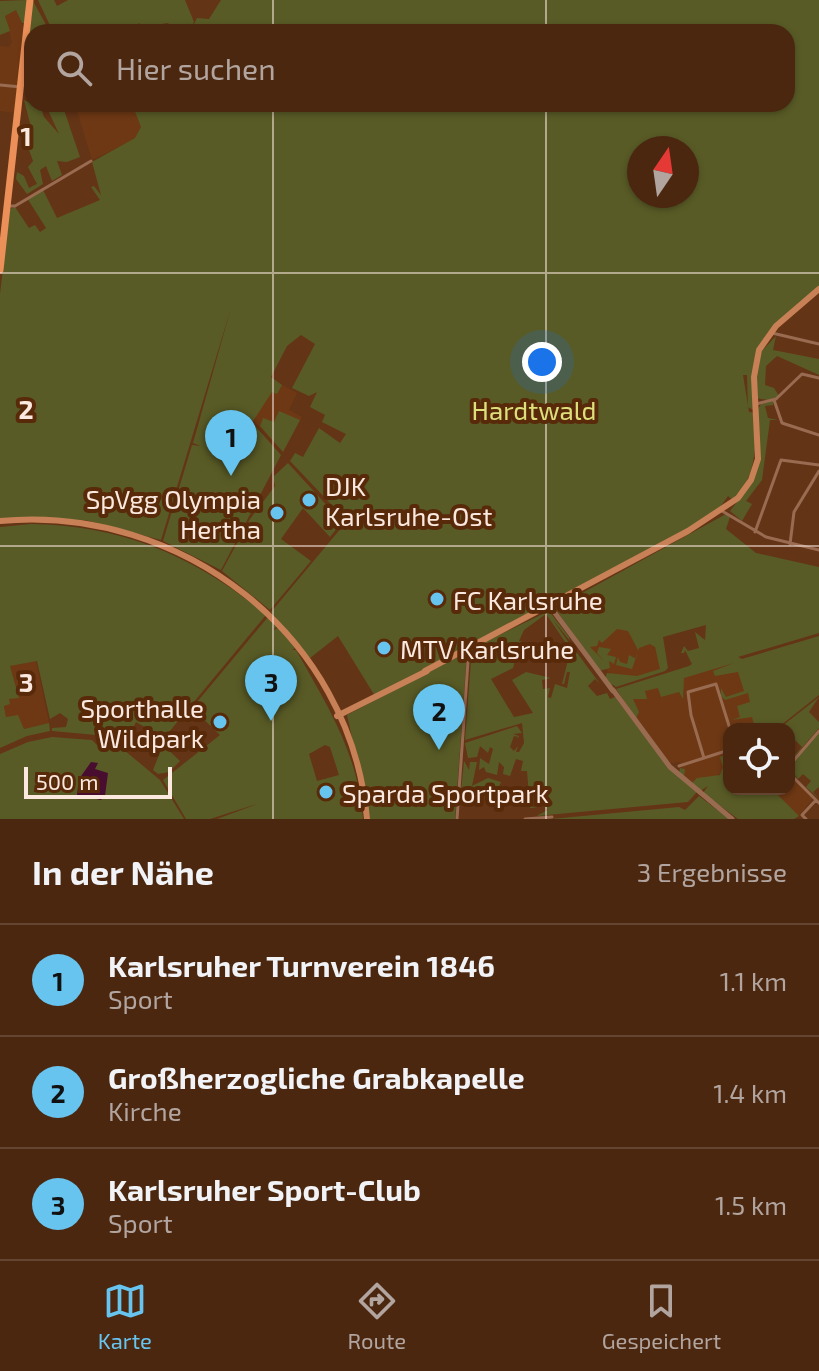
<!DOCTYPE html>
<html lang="de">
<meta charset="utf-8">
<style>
body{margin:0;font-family:"Exo 2",sans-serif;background:#522f19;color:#f1f3f6}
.controls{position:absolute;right:24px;bottom:24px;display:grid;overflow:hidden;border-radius:16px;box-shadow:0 2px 6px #0004}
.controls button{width:72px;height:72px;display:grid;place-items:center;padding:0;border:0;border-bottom:2px solid #624430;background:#4b2710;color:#f1f3f6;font:40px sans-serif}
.compass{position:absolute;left:627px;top:136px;width:72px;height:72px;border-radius:50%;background:#4b2710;box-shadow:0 2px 6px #0004;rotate:13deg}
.scale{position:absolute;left:24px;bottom:20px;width:148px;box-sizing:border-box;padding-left:8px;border:4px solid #fbe8df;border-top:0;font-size:22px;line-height:28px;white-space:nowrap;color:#fbe8df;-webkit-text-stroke:6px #582a0a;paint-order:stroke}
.you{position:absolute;left:542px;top:362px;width:28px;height:28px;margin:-20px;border:6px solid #fff;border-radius:50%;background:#1a73e8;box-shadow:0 0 0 12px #1a73e833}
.badge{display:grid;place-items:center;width:52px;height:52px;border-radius:50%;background:#67c4ef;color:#111;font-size:26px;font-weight:700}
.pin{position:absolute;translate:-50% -66px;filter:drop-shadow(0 2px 4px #0008)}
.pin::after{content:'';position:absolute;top:42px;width:28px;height:24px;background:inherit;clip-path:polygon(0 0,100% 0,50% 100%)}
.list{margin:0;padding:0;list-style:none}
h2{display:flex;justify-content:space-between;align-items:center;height:104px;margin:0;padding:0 32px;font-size:34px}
h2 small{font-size:26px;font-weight:400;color:#b2a59f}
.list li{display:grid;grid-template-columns:52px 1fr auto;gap:24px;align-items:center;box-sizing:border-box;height:112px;padding:0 32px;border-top:2px solid #624430}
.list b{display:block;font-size:30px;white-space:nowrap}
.list p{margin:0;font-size:26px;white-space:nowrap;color:#b2a59f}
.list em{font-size:26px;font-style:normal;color:#b2a59f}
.icon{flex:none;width:44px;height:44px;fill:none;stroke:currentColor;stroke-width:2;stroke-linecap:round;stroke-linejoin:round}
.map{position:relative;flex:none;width:819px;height:819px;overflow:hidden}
.search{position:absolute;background:#4b2710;box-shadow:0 2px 6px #0004;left:24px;right:24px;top:24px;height:88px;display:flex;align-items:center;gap:20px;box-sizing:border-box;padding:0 28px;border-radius:24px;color:#b2a59f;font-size:30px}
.sheet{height:440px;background:#4b2710}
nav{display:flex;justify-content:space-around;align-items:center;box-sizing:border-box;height:112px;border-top:2px solid #624430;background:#4b2710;font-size:22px;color:#b2a59f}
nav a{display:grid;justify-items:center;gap:4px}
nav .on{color:#67c4ef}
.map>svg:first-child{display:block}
</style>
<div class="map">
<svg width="819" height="819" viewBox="0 0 819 819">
<rect width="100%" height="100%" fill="#643416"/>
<path fill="#6e3814" d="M16 9 24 29 15 113 0 111V46L9 47 12 42 5 15Z
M75 104H132L141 127 135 139 92 160Z
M277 382 297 393 289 410 302 417 283 452 249 416Z
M617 625 653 643 662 670 634 678 613 677 587 647Z
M741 659 762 729H729V767L699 789 685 777 680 762 670 763 620 696Z
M36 661 49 723 24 729 18 716 6 717 4 705 9 699 19 697 10 666Z
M789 774 813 798 799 816 772 789H789Z"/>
<path fill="#595b26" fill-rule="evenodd" d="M28 0 25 23H22L16 10 5 16 10 31 0 35V1Z
M38 0H54L57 6 68 0H185L194 22 189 32H174L168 23 143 27 139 23 131 32H87L81 25 79 32H53Z
M221 0H819V287C760 336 755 331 755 411L748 407 747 375H743L749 412 756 413C755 447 758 475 733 500L728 496 716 513 375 696 338 636 310 658 271 612 347 521 290 461 295 453 303 457 319 428 340 443 346 434 322 422 325 415 310 407 317 392 309 396 292 388 315 344 301 335 287 346 271 377 282 385 277 394 272 392 253 421 248 418 281 455 221 570 163 541 192 445 201 446 193 443 231 308 161 540 85 520 0 519V294L10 209 15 207 29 228 35 225 40 232 46 228 27 198 42 188 57 218 100 200 91 187 94 186 101 195 92 162 135 138 141 127 132 104H155L153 112 157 104H787V32H190L197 18 209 19ZM639 148H687V196H639Z
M33 1 50 32H32V97L24 88Z
M24 100 41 108 44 117 59 134 47 108 40 104H62L80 157 67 162 57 161 62 175 52 181 46 166 40 170 43 184 27 194 16 179 17 172 24 176 29 188 37 184 28 167 33 161 25 139 33 135Z
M776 336 773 350 819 359V375L777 356 766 366 765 385 774 388 779 396 773 399V405L765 406 768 418 778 420H770L762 480 746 501 752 504 742 521 730 511C760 474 758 457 758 409L761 404 773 401 756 398 758 355Z
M279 411 300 420 283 452 260 426 263 418 274 422Z
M288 463 342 522 330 537 303 508 281 539 311 561 270 610 222 571 250 519 275 486 273 477Z
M726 514 730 517 726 529 756 553 819 567V633L738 657 742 659 819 636V695L776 729H745L755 728 752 717 732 720 740 717 737 706 750 702 748 693 725 700 721 696V688L726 697 744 691 738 672 715 676 713 671 734 663 684 678 683 699 679 692 661 697 658 688 645 691 647 699H633L639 712 636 718 616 689 689 666 692 664 685 650 684 653H681L684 646 688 651 699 648 695 632 705 640 706 625 663 637 668 668 665 671 616 687 612 684 613 688 605 678 607 673 637 676 660 669 655 647 650 644 639 648 632 669 616 665 618 657 620 662 627 664 629 655 636 659 638 650 628 631 617 629 602 643 599 640 597 646 590 647 604 661 597 653 599 647 611 649 607 655 616 657 614 664 609 661 610 668 599 671 555 608Z
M31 524C122 525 197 557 266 615L164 738 136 722 123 748 107 741 103 733 96 735 52 731V728L66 727 68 719 60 713 50 719 37 661 10 666 19 698 9 699 10 704 4 706 6 717 18 715 24 729 49 723 50 731 27 736 0 748V527Z
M549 611 569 637 570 641 553 620 569 643 568 646 546 614 524 630 519 641 530 644 527 650 517 654 513 668 491 679 514 717 533 713 512 680 526 672 551 678 542 680 543 689 550 688 548 697 551 698 555 684 567 688 570 672H567L564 684H562L568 660 572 659V646L600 684 595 679 588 686 597 696 607 693 610 699 615 697 669 768 697 792 688 802 536 816 548 810 540 803 532 804V807L538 808H530L527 771H517H521L523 761 516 759 510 776 503 774 504 767 499 762 497 775 486 772 484 767 479 770 480 758 489 764 493 749 490 747 488 753 480 746 477 757 468 758 465 743 517 726 522 733 513 734 519 736 517 741 518 737 514 736 510 747 514 751 518 746 516 752H519L524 743 522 723 465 740 472 648Z
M268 617 277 626 273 630 278 628 295 648 292 650H296C327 705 358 753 363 819H217L257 804 210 819H186L163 780 220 735 192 708ZM325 745 330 747 339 775 317 781 309 754Z
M467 652 455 819H370L347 715Z
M819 697 809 712 819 722V728L789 763V752L793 757 802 747 789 734V729L781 727Z
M819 732V787L813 792 819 799 806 787 811 781 803 774 798 779 789 767Z
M52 737 92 740 99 747 124 750 160 780 184 819H0V754L28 742Z
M163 745 180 761 169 772 158 774 153 770Z
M729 753V789H772L799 816 794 819H738L703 793 708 786 700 791 680 775 679 773 680 768 685 769 684 778 691 784 697 778 720 775 723 767 720 757Z
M464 761 469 770 470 762H477L472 786 488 778 501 782 495 796 487 798 483 795 488 787 461 791Z
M699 796 729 819H551L679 807 685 810Z"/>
<path fill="#490e2f" d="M91 762 98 763 95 769 108 773 105 796 101 800 77 795 79 779Z"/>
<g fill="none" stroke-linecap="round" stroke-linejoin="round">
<path stroke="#996b51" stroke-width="3" d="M0 85 21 87
M7 206H15L91 161
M772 333 819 344
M774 400 782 423 819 435
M756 404 776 399 802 374 819 378
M722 511 766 537 819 550
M755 532 781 460 819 465
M790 544 794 512 819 471
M704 758 691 715 688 692 716 684 730 729
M679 766 729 750
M789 766 819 731
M789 773 819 803
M457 819 469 647
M525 819 552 817
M806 819 802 815 816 800"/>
<path stroke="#996b51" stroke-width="5" d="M549 605 613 691
M613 690 670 767 732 819"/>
<path stroke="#c88056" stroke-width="6" d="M0 521C181 504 351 635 367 819
M425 671 688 531 738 498 751 480 758 459 754 377 759 350 776 326 819 289
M337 716 427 671"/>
<path stroke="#ec9059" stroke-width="7" d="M0 270 30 0"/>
</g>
<path fill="none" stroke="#fbe8df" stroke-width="2" stroke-opacity="0.55" d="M273 0V32M546 0V32M273 104V819M546 104V819M0 273H819M0 546H819"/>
<g fill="#67c4ef" stroke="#582a0a" stroke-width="3">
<circle cx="309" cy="500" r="8"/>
<circle cx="277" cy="513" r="8"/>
<circle cx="437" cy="599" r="8"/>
<circle cx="384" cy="648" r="8"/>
<circle cx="220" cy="722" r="8"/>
<circle cx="326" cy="792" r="8"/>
</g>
<g text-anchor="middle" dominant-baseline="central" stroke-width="8" stroke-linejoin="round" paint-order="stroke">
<g font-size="26" fill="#dde07a" stroke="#582a0a">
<text x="534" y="409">Hardtwald</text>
</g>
<g font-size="26" fill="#fbe8df" stroke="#582a0a" text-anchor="start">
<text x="325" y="485">DJK<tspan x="325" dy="30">Karlsruhe-Ost</tspan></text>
<text x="261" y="498" text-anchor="end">SpVgg Olympia<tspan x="261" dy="30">Hertha</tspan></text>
<text x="453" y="599">FC Karlsruhe</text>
<text x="400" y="648">MTV Karlsruhe</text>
<text x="204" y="707" text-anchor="end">Sporthalle<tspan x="204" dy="30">Wildpark</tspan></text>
<text x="342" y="792">Sparda Sportpark</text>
</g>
</g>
<g font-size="26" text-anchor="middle" font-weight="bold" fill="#fbe8df" stroke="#582a0a" stroke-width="8" stroke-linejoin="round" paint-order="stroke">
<text x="26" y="146">1</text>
<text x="26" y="419">2</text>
<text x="26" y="692">3</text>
</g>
</svg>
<div class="controls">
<button><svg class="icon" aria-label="locate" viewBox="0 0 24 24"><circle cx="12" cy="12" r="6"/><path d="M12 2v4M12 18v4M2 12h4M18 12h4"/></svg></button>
</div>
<svg class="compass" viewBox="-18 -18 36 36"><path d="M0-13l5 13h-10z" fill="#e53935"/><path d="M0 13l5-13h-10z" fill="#b2a59f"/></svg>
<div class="scale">500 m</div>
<div class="you"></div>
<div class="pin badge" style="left:231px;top:476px">1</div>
<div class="pin badge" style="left:439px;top:750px">2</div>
<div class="pin badge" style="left:271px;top:721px">3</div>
<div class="search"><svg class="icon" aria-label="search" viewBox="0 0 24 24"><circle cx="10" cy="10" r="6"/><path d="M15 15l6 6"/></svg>Hier suchen</div>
</div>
<section class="sheet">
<h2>In der Nähe<small>3 Ergebnisse</small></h2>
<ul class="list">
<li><span class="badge">1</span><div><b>Karlsruher Turnverein 1846</b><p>Sport</p></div><em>1.1 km</em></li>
<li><span class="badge">2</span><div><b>Großherzogliche Grabkapelle</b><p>Kirche</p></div><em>1.4 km</em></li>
<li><span class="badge">3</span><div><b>Karlsruher Sport-Club</b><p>Sport</p></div><em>1.5 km</em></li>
</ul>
</section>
<nav>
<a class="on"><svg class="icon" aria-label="map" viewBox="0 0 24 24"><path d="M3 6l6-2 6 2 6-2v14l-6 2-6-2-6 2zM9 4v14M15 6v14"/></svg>Karte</a>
<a><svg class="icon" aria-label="directions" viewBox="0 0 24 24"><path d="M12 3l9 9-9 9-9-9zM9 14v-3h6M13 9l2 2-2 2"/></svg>Route</a>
<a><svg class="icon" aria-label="saved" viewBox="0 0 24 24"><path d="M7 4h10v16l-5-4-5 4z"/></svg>Gespeichert</a>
</nav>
